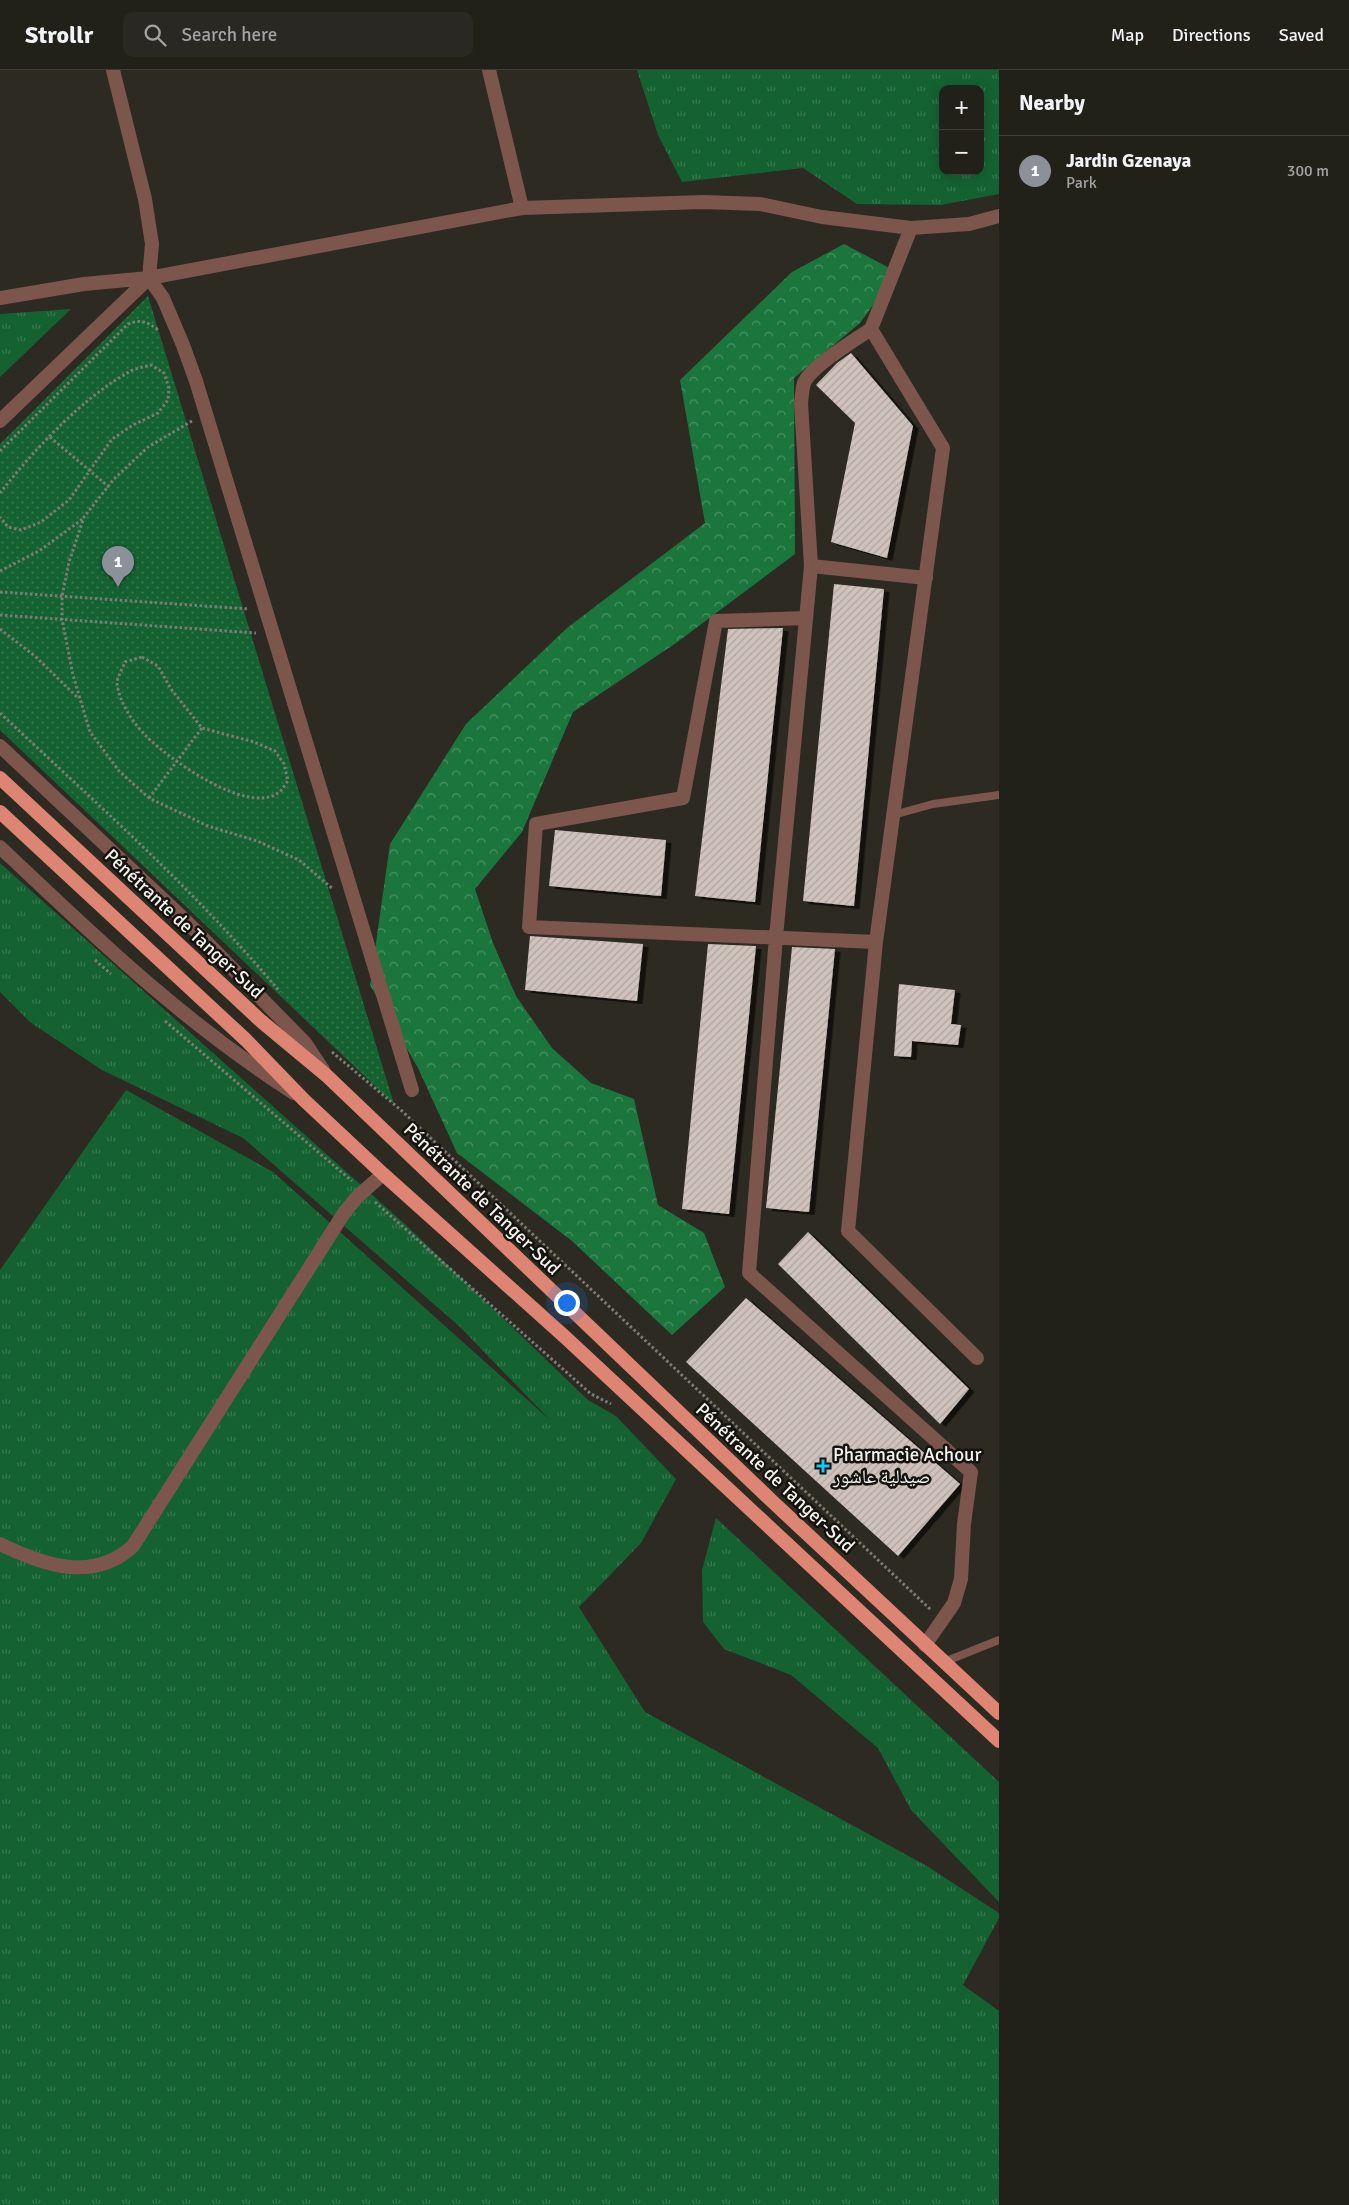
<!DOCTYPE html>
<meta charset="utf-8">
<style>
body{margin:0;font-family:Signika,"Noto Naskh Arabic",sans-serif;background:#292822;color:#f1f3f6}
.controls{position:absolute;right:15px;top:15px;display:grid;overflow:hidden;border-radius:10px;box-shadow:0 2px 12px #0003}
.controls button{width:45px;height:45px;display:grid;place-items:center;padding:0;border:0;border-bottom:1px solid #3e3e38;background:#212019;color:#f1f3f6;font:25px sans-serif}
.you{position:absolute;left:566px;top:1232px;width:18px;height:18px;margin:-12px;border:4px solid #fff;border-radius:50%;background:#1a73e8;box-shadow:0 0 0 8px #1a73e833}
.badge{display:grid;place-items:center;width:32px;height:32px;border-radius:50%;background:#8c9099;color:#fff;font-size:16px;font-weight:700}
.pin{position:absolute;translate:-50% -41px;filter:drop-shadow(0 1px 2px #0008)}
.pin::after{content:'';position:absolute;top:26px;width:18px;height:15px;background:inherit;clip-path:polygon(0 0,100% 0,50% 100%)}
.list{margin:0;padding:0;list-style:none}
h2{display:flex;justify-content:space-between;align-items:center;height:65px;margin:0;padding:0 20px;font-size:21px}
h2 small{font-size:16px;font-weight:400;color:#a2a3a2}
.list li{display:grid;grid-template-columns:32px 1fr auto;gap:15px;align-items:center;box-sizing:border-box;height:70px;padding:0 20px;border-top:1px solid #3e3e38}
.list b{display:block;font-size:19px;white-space:nowrap}
.list p{margin:0;font-size:16px;white-space:nowrap;color:#a2a3a2}
.list em{font-size:16px;font-style:normal;color:#a2a3a2}
.icon{flex:none;width:28px;height:28px;fill:none;stroke:currentColor;stroke-width:2;stroke-linecap:round;stroke-linejoin:round}
.map{position:relative;flex:none;width:999px;height:2135px;overflow:hidden}
header{display:flex;align-items:center;gap:30px;box-sizing:border-box;height:70px;padding:0 25px;background:#212019;border-bottom:1px solid #3e3e38}
header strong{font-size:24px}
nav{display:flex;gap:28px;margin-inline-start:auto;font-size:18px}
.search{width:350px;height:45px;background:#292822;display:flex;align-items:center;gap:12px;box-sizing:border-box;padding:0 18px;border-radius:10px;color:#a2a3a2;font-size:19px}
main{display:flex}
aside{flex:1;background:#212019}
.map>svg:first-child{display:block}
</style>
<header>
<strong>Strollr</strong>
<div class="search"><svg class="icon" aria-label="search" viewBox="0 0 24 24"><circle cx="10" cy="10" r="6"/><path d="M15 15l6 6"/></svg>Search here</div>
<nav><a>Map</a><a>Directions</a><a>Saved</a></nav>
</header>
<main>
<div class="map">
<svg width="999" height="2135" viewBox="0 0 999 2135">
<defs>
<pattern id="grass-tufts" width="24" height="20" patternUnits="userSpaceOnUse" patternTransform="scale(1.25)"><rect width="24" height="20" fill="#146232"/><path d="M3 7l-1-3M5 7V3M7 7l1-3M15 17l-1-3M17 17v-4M19 17l1-3" fill="none" stroke="#377950"/></pattern>
<pattern id="forest-crowns" width="20" height="18" patternUnits="userSpaceOnUse" patternTransform="scale(1.25)"><rect width="20" height="18" fill="#1b763e"/><path d="M2 6a3 3 0 1 1 6 0M12 15a3 3 0 1 1 6 0" fill="none" stroke="#489164"/></pattern>
<pattern id="park-dots" width="8" height="8" patternUnits="userSpaceOnUse" patternTransform="scale(1.25)"><rect width="8" height="8" fill="#146232"/><path d="M2 2h.1M6 6h.1" fill="none" stroke="#377950" stroke-width="1.8" stroke-linecap="round"/></pattern>
<pattern id="building-hatch" width="6" height="6" patternUnits="userSpaceOnUse" patternTransform="scale(1.25)"><rect width="6" height="6" fill="#cfc3bc"/><path d="M-1 1l2-2M0 6l6-6M5 7l2-2" fill="none" stroke="#aea49f"/></pattern>
<filter id="shadow"><feDropShadow dx="5.5" dy="3" stdDeviation="0" flood-color="#0009"/></filter>
</defs>
<rect width="100%" height="100%" fill="#2c2a21"/>
<path fill="url(#grass-tufts)" fill-rule="evenodd" d="M637 0H999V124L941 135 857 134 803 98 682 112 658 65ZM943 19H980V101H943Z
M71 239 0 307V244Z
M0 793 407 1156 588 1330 616 1346 676 1409 641 1473 579 1537 645 1642 927 1796 999 1843V1848L963 1915 999 1941V2135H0V1200L126 1020 273 1102 550 1350 459 1256 243 1068 102 1000 30 952 0 922Z
M716 1448 999 1712V1832L911 1740 878 1678 791 1605 724 1579 703 1552 702 1500Z"/>
<path fill="url(#forest-crowns)" d="M844 174 897 202 860 253 794 308 795 484 676 573 573 642 522 762 475 819 493 873 516 926 552 978 591 1013 634 1029 658 1135 704 1163 725 1217 672 1265 572 1171 457 1083 418 998 370 915 390 774 466 654 567 558 705 453 680 310 792 202Z"/>
<path fill="url(#park-dots)" d="M148 226 394 1034 0 660V374Z"/>
<path fill="url(#building-hatch)" filter="url(#shadow)" d="M851 283 913 356 887 488 831 472 855 353 816 315 837 293Z
M834 514 884 519 854 836 803 831Z
M783 558 755 832 695 826 728 559Z
M555 760 666 770 661 826 549 816Z
M530 866 643 874 637 931 525 920Z
M708 874 756 876 729 1144 682 1139Z
M792 877 835 879 809 1142 766 1138Z
M899 914 955 920 951 954 961 955 958 975 912 971 911 987 894 986Z
M808 1162 969 1319 940 1354 778 1194Z
M746 1228 960 1414 898 1486 686 1292Z"/>
<g fill="none" stroke-linecap="round" stroke-linejoin="round">
<path stroke="#7d7c74" stroke-width="3" stroke-dasharray="2.5 2.5" stroke-linecap="butt" d="M192 351 148 377 113 410 84 447 69 492 62 526V549L73 605 90 662 119 701 149 728 208 756 257 771 299 790 333 819
M50 367 109 417
M0 381 128 254C140 249 148 252 158 260
M0 423C33 381 82 328 129 302 135 298 144 297 151 295L164 303 169 318 168 330 158 343 133 355 112 369 69 430 41 452 21 460 8 457 0 447
M0 501 39 481 84 448
M0 522 249 539
M0 545 256 563
M0 559 36 587 78 628
M142 587 158 596 171 619 202 658 254 672 275 681 284 694 288 711C285 714 282 721 278 723 246 745 169 689 146 666 133 653 119 632 117 613 117 607 123 598 125 592Z
M0 643C96 733 196 821 280 922
M149 728 202 658
M95 890 111 904
M165 951 352 1111
M332 982 402 1041 931 1540
M375 1132 591 1324 611 1334"/>
<path stroke="#7c554c" stroke-width="8" d="M893 745 933 734 999 725
M944 1592 999 1570"/>
<path stroke="#7c554c" stroke-width="14" d="M113 0 145 129 152 174 149 208 163 228 183 275 196 311 412 1020
M489 0 522 138
M911 158 871 259 943 378 876 872 848 1161 977 1288
M0 228 84 214 149 208 522 138 703 132 760 134 822 147 911 158 969 154 999 146
M0 351 149 208
M811 496 801 333C802 327 802 319 804 313 810 297 856 269 871 259
M806 548 716 551 683 728 536 754 529 857 876 872
M0 1474C43 1495 93 1513 133 1476L344 1143 357 1127 383 1104
M925 1575 954 1533 961 1509 964 1454 971 1402 749 1203 776 867 811 496 926 508"/>
<path stroke="#7c554c" stroke-width="14" d="M0 676 183 848 305 973 323 1000
M0 777C95 867 183 952 294 1023"/>
<path stroke="#dd8472" stroke-width="14" d="M0 708 261 951 326 1005 774 1433 999 1643
M0 742 246 970 304 1030 383 1104 565 1267 999 1671"/>
</g>
<path fill="#12cafb" stroke="#14130f" stroke-width="2" d="M820.5 1388.5h5v5h5v5h-5v5h-5v-5h-5v-5h5z"/>
<g text-anchor="middle" dominant-baseline="central" stroke-width="5" stroke-linejoin="round" paint-order="stroke">
<g font-size="19" fill="#f4f3ed" stroke="#14130f">
<text transform="translate(184 854) rotate(43)">Pénétrante de Tanger-Sud</text>
<text transform="translate(482 1129) rotate(44)">Pénétrante de Tanger-Sud</text>
<text transform="translate(775 1408) rotate(43)">Pénétrante de Tanger-Sud</text>
</g>
<g font-size="19" fill="#f4f3ed" stroke="#14130f" text-anchor="start">
<text x="833" y="1385">Pharmacie Achour<tspan x="833" dy="22">صيدلية عاشور</tspan></text>
</g>
</g>
</svg>
<div class="controls">
<button>+</button>
<button>−</button>
</div>
<div class="you"></div>
<div class="pin badge" style="left:118px;top:517px">1</div>
</div>
<aside>
<h2>Nearby<small></small></h2>
<ul class="list">
<li><span class="badge">1</span><div><b>Jardin Gzenaya</b><p>Park</p></div><em>300 m</em></li>
</ul>
</aside>
</main>
